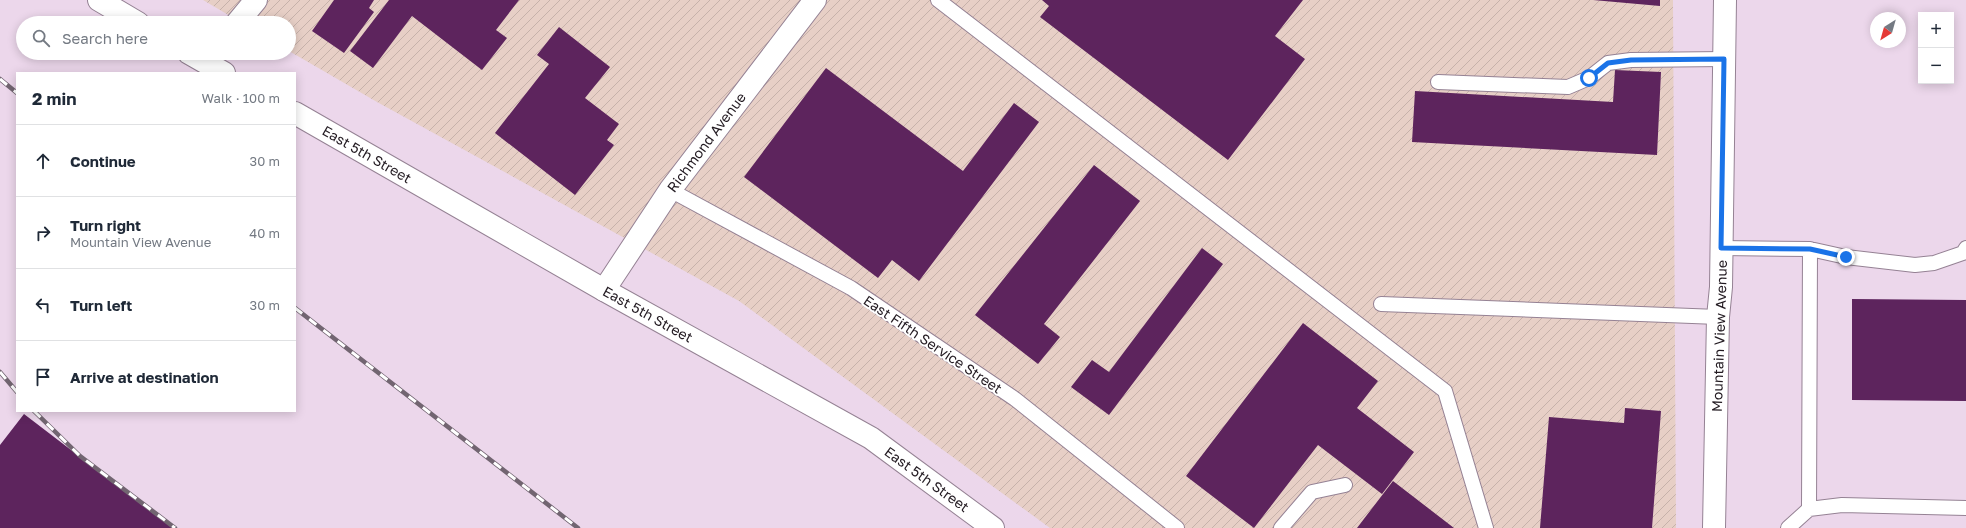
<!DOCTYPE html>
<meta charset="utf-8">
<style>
body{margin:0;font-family:"Golos Text",sans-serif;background:#f2f2f3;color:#1f2937}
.controls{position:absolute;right:12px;top:12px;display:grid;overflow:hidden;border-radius:0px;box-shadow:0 2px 10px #0003}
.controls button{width:36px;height:36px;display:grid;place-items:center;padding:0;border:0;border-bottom:1px solid #e0e1e3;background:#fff;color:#1f2937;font:20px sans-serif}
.compass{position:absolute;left:1870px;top:12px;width:36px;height:36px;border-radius:50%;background:#fff;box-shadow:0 2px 10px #0003;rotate:217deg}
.stop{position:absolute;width:12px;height:12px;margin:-9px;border:3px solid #1a73e8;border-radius:50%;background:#fff}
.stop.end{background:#1a73e8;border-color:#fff;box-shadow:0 1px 4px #0008}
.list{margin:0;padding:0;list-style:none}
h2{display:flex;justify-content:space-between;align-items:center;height:52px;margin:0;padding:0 16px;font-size:17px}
h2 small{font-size:13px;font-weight:400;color:#747a83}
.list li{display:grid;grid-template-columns:26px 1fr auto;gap:12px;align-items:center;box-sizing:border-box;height:72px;padding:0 16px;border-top:1px solid #e0e1e3}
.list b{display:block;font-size:15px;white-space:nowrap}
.list p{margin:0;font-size:13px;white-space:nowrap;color:#747a83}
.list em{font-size:13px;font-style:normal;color:#747a83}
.icon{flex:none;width:22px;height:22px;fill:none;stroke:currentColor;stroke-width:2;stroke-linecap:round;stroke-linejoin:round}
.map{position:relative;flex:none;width:1966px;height:528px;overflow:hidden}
.search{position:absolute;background:#fff;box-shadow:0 2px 10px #0003;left:16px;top:16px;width:280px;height:44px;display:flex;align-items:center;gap:10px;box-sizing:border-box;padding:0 14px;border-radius:22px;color:#747a83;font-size:15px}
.panel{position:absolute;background:#fff;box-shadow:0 2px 10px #0003;left:16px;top:72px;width:280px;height:340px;border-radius:0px}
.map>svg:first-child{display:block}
</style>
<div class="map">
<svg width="1966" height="528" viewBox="0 0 1966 528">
<defs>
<pattern id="industrial-furrows" width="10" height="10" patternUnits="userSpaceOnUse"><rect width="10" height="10" fill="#e7cfc6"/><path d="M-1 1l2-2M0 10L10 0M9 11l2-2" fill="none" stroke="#c6b1aa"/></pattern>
</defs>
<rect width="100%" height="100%" fill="#ecd7eb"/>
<path fill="url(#industrial-furrows)" d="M203 0H1673L1676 528H1050L739 301 377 102 289 51V23H242Z"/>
<path fill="#5d245d" d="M334 0H374L369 8 374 12 344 53 312 31Z
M389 0H519L496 30 507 38 482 70 412 16 373 68 350 51Z
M1042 0H1303L1275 36 1305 59 1228 160 1040 17 1049 6Z
M1593 0H1660V6Z
M559 27 610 67 585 98 619 124 607 140 614 145 575 195 495 133 549 64 537 55Z
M826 68 963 171 1014 103 1039 122 919 281 892 260 878 278 744 177Z
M1615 70 1661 72 1657 155 1412 142 1415 91 1613 102Z
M1094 165 1140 201 1044 324 1060 337 1038 364 975 315Z
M1202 248 1223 264 1109 415 1071 387 1092 360 1109 372Z
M1852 299 1966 300V401L1852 400Z
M1303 323 1378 381 1357 408 1414 452 1382 494 1318 445 1254 528 1186 476Z
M1625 408 1661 411 1652 528H1540L1549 417 1624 423Z
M24 414 173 528H0V445Z
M1393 481 1454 528H1357Z"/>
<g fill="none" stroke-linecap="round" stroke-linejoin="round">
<defs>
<path id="lane" d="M938 0 1445 391 1486 528
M1438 82 1568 87 1589 78 1608 63 1631 60 1724 59
M670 190 851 288 1015 399 1177 528
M1721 248 1810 249 1846 257 1915 265 1934 263 1963 253 1966 248
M1381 304 1718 317
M1809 509 1810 249
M1281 528 1312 492 1345 485
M1788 528 1809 509 1842 505 1966 508"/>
<path id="street" d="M237 23 256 0
M604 290 670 190 815 0
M1714 528 1718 317 1721 287 1725 0"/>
<path id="secondary" d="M99 0 138 23
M189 53 224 73
M295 113 604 290 871 438 993 528"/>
</defs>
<use href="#lane" stroke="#958294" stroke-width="16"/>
<use href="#street" stroke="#958294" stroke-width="24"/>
<use href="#secondary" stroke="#958294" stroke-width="24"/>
<use href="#lane" stroke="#fff" stroke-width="14"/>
<use href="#street" stroke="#fff" stroke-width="22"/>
<use href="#secondary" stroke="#fff" stroke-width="22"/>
<defs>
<path id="rail" d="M0 79 17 93
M295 308 578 528
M0 372 17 392
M34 411 80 456 175 528"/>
</defs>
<use href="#rail" stroke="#726571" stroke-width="4.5"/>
<use href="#rail" stroke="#fff" stroke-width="3" stroke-dasharray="9" stroke-linecap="butt"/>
</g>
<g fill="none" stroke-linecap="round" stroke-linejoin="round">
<path stroke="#1a73e8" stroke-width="5" d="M1589 78 1608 63 1631 60 1724 59 1721 248 1810 249 1846 257"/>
</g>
<g text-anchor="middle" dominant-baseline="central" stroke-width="4" stroke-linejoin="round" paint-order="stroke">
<g font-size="14" fill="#221a21" stroke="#fff">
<text transform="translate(706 142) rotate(-53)">Richmond Avenue</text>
<text transform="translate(367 154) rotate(30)">East 5th Street</text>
<text transform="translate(648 314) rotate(29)">East 5th Street</text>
<text transform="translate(1719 336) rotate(-88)">Mountain View Avenue</text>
<text transform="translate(933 344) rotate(34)">East Fifth Service Street</text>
<text transform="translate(927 479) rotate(36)">East 5th Street</text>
</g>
</g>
</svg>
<div class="controls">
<button>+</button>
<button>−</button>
</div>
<svg class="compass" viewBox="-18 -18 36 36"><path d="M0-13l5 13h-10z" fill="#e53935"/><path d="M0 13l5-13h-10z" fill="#747a83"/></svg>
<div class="stop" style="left:1589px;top:78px"></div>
<div class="stop end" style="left:1846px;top:257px"></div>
<div class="search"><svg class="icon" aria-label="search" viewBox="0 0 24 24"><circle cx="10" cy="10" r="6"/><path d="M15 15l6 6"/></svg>Search here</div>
<section class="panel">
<h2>2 min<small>Walk · 100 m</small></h2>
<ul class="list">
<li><svg class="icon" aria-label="ahead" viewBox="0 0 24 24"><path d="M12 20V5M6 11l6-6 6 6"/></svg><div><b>Continue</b></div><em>30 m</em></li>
<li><svg class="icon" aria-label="right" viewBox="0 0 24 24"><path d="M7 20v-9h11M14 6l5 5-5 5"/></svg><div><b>Turn right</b><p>Mountain View Avenue</p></div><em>40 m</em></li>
<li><svg class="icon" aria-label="left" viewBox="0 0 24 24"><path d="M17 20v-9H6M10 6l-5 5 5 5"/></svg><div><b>Turn left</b></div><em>30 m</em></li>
<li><svg class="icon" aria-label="arrive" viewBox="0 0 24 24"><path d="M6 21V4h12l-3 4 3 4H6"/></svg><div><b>Arrive at destination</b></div></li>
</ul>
</section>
</div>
